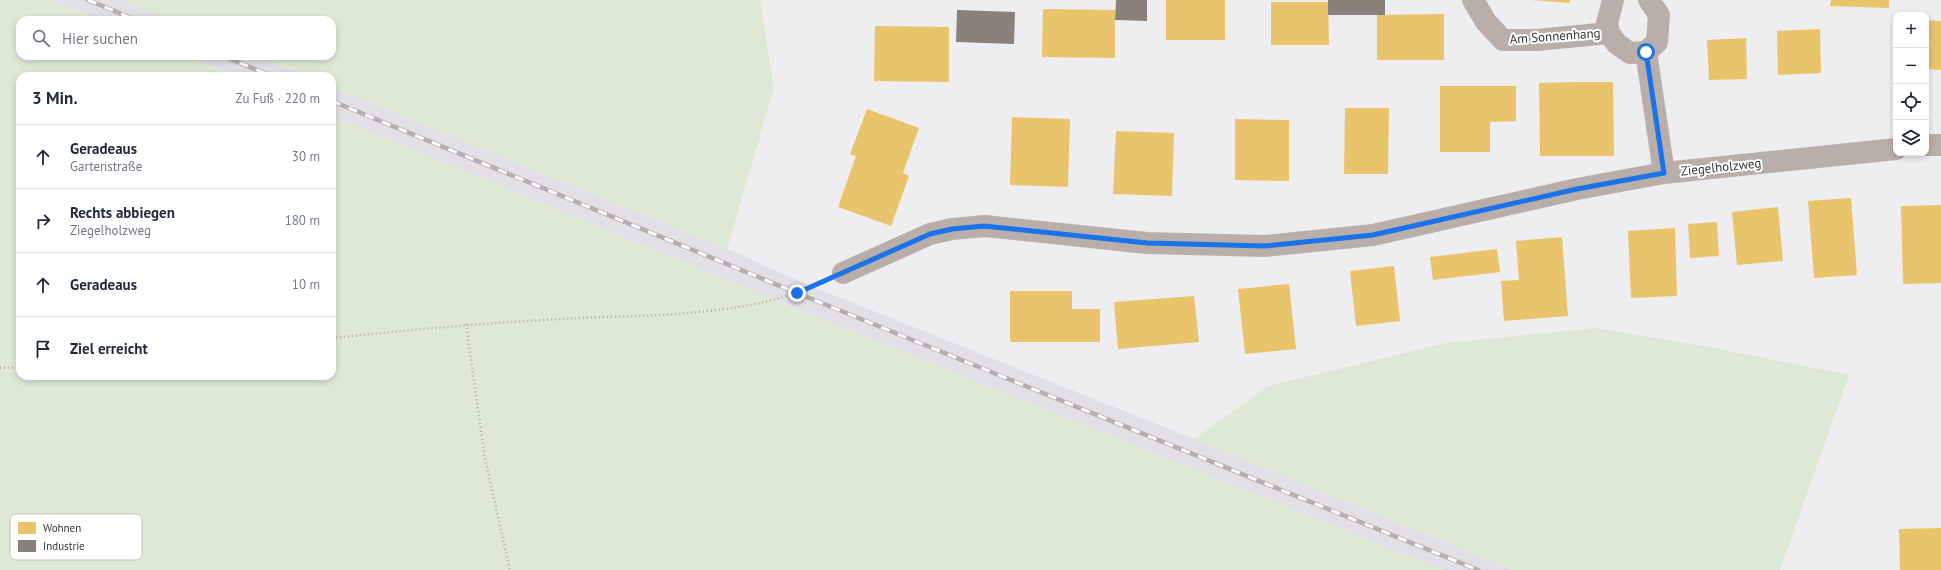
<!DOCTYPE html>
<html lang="de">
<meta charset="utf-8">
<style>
body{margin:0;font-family:"PT Sans",sans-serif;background:#f6f6f7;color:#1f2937}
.controls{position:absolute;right:12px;top:12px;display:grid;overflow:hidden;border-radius:8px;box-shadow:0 2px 6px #0003}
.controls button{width:36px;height:36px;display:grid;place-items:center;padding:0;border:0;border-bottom:1px solid #e0e1e3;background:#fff;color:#1f2937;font:20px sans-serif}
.stop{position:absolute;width:12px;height:12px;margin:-9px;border:3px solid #1a73e8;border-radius:50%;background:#fff}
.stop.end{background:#1a73e8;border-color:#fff;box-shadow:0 1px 4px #0008}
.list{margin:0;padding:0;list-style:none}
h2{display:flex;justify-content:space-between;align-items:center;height:52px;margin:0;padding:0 16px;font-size:17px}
h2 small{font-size:13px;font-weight:400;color:#747a83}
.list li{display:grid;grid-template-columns:26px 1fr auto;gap:12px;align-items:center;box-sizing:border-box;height:64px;padding:0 16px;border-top:1px solid #e0e1e3}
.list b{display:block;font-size:15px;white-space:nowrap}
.list p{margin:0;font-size:13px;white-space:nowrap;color:#747a83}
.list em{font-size:13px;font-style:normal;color:#747a83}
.icon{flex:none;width:22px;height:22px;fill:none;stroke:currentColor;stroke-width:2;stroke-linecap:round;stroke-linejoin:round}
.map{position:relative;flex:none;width:1941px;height:570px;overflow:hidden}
.search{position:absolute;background:#fff;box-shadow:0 2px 6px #0003;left:16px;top:16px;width:320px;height:44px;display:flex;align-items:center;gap:10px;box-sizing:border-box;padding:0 14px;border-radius:12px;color:#747a83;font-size:15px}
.panel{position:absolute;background:#fff;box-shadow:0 2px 6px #0003;left:16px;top:72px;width:320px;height:308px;border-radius:12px}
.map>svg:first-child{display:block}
</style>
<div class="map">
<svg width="1941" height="570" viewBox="0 0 1941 570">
<rect width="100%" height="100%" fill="#eeedef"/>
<path fill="#e2dfe6" d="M52 0H121L170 20H100Z
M187 56H258L306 76H235Z
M332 87 727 249 818 289 1194 439 1513 570H1443L790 306 332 116Z"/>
<path fill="#dee9d5" d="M0 0H52L100 20H20V56H187L235 76H20V376H332V116L790 306 1443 570H0Z
M121 0H760L774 88 727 249 332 87V76H306L258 56H332V20H170Z
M1596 328 1698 345 1849 375 1780 570H1513L1194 439 1269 386 1446 343Z"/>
<path fill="#e9c46a" d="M1166 0H1225V40H1166Z
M1531 0H1570V3Z
M1831 0H1889V8L1830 6Z
M1271 2H1328L1329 45H1271Z
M1043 9 1115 10V58L1042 57Z
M1444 14V60H1377V15Z
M1926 20 1941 21V70L1926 69Z
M875 26 949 27V82L874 81Z
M1820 29 1821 73 1778 75 1777 31Z
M1746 38 1747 79 1709 80 1707 40Z
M1576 82H1613L1614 156H1540L1539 83Z
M1440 86H1516V121L1490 122V152H1440Z
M1345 108H1389L1388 174H1344Z
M867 109 919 128 903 173 909 176 891 226 838 207 856 156 850 154Z
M1012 117 1070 119 1068 187 1010 185Z
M1235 119 1289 120V181L1235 180Z
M1116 131 1174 133 1172 196 1113 194Z
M1851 198 1857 275 1814 278 1808 201Z
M1941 205V283L1903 284 1901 206Z
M1778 207 1783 261 1737 265 1732 212Z
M1717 222 1719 256 1690 258 1688 224Z
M1675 228 1677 296 1631 298 1628 231Z
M1562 237 1568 316 1504 321 1501 281 1519 280 1516 241Z
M1497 249 1500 272 1433 280 1430 257Z
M1394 266 1400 321 1356 326 1350 271Z
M1289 284 1296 349 1245 354 1238 289Z
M1010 291H1072V309H1100V342H1010Z
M1194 296 1199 342 1118 349 1114 302Z
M1941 528V570H1900L1899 529Z"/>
<path fill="#8a817c" d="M1116 0H1147V21L1115 20Z
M1328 0H1385V15H1328Z
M957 10 1015 12 1014 44 956 42Z"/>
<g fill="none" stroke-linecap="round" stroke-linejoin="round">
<path stroke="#b2aca9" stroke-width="2.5" stroke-dasharray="1 3" stroke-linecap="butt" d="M466 324 485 459 510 570
M332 338C408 330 484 323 561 319 647 314 738 319 819 284
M0 368 20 367"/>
<path stroke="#b9aeaa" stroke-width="22" d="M1473 0 1486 22 1503 40H1537L1609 33
M1613 0 1607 23 1609 33 1617 44 1630 53 1646 52 1657 42 1659 15 1649 0
M1646 52 1664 173
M1926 145H1941
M843 273 930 234 952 229 985 226 1147 243 1265 246 1373 235 1577 189 1664 173 1896 149"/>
<defs>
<path id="rail" d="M88 0 136 20
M223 56 272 76
M332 101 797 293 1478 570"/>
</defs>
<use href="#rail" stroke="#b6afad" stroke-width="4.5"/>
<use href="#rail" stroke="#fff" stroke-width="3" stroke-dasharray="9" stroke-linecap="butt"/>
</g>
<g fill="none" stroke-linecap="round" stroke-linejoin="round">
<path stroke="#1a73e8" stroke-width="5" d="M797 293 930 234 952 229 984 226 1147 243 1265 246 1373 235 1577 189 1664 173 1646 52"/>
</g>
<g text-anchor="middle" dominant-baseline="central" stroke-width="4" stroke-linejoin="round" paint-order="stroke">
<g font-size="13" fill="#373638" stroke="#fff">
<text transform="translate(1555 36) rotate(-4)">Am Sonnenhang</text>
<text transform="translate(1721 167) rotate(-6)">Ziegelholzweg</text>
</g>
</g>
<rect x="10" y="514" width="132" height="46" rx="6" fill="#fff" stroke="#c3c3c3" stroke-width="1"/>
<rect x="18" y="522" width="18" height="12" fill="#e9c46a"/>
<rect x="18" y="540" width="18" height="12" fill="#8a817c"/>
<g font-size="11" fill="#373638">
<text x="43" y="532">Wohnen</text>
<text x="43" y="550">Industrie</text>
</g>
</svg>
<div class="controls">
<button>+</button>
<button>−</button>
<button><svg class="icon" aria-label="locate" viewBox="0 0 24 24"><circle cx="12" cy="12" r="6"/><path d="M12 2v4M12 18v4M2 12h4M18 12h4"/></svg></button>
<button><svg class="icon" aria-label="layers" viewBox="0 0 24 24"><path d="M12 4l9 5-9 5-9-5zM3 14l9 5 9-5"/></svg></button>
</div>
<div class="stop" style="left:1646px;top:52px"></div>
<div class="stop end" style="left:797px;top:293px"></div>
<div class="search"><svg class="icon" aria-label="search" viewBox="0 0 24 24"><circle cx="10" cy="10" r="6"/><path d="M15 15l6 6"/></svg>Hier suchen</div>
<section class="panel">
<h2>3 Min.<small>Zu Fuß · 220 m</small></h2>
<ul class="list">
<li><svg class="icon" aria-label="ahead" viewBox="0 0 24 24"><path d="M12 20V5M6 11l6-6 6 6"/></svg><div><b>Geradeaus</b><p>Gartenstraße</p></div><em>30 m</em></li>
<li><svg class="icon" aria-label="right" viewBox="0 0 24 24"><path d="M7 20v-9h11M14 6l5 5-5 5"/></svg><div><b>Rechts abbiegen</b><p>Ziegelholzweg</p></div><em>180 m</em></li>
<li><svg class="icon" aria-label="ahead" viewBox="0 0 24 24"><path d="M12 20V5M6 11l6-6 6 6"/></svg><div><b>Geradeaus</b></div><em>10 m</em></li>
<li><svg class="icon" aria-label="arrive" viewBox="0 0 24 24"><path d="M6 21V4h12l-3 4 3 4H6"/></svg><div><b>Ziel erreicht</b></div></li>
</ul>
</section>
</div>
